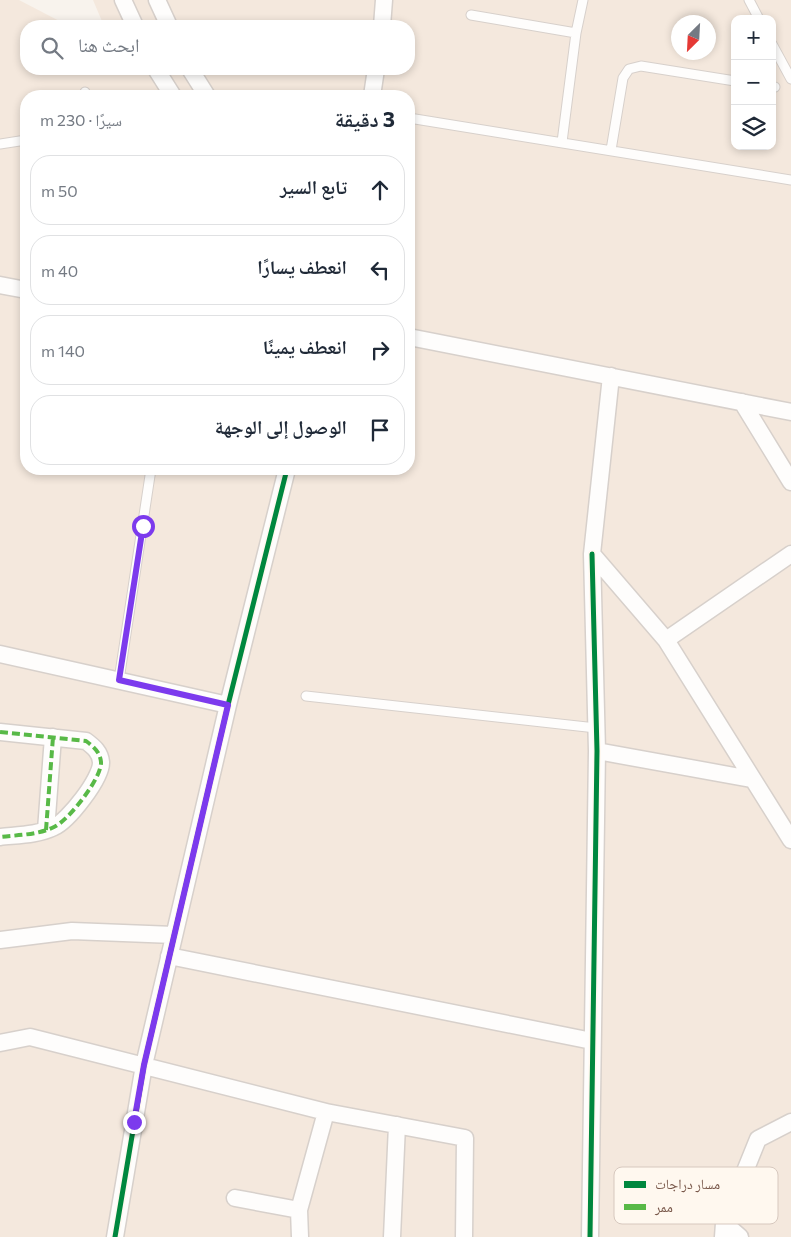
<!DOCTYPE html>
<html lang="ar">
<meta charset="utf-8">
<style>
body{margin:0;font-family:Commissioner,"Noto Naskh Arabic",sans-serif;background:#f6f6f7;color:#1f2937;direction:rtl}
.controls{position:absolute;right:15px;top:15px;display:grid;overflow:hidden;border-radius:10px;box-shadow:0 2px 8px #0003}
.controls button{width:45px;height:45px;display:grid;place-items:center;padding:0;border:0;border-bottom:1px solid #e0e1e3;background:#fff;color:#1f2937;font:25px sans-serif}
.compass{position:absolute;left:671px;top:15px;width:45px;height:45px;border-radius:50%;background:#fff;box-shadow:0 2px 8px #0003;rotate:204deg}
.stop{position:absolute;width:15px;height:15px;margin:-11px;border:4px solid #7c3aed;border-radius:50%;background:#fff}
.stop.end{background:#7c3aed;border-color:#fff;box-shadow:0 1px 5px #0008}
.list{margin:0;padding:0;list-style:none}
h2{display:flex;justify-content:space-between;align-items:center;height:65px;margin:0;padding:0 20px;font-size:21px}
h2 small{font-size:16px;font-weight:400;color:#747a83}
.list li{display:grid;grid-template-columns:32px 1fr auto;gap:15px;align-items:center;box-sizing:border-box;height:70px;margin:0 10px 10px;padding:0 10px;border:1px solid #e0e1e3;border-radius:20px}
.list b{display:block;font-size:19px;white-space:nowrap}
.list em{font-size:16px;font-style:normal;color:#747a83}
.icon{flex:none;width:28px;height:28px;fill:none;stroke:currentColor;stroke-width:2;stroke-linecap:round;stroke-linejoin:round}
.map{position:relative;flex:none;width:791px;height:1237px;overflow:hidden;direction:ltr}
.search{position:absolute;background:#fff;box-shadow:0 2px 8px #0003;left:20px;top:20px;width:395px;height:55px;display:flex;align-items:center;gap:12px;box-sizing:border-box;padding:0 18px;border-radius:20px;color:#747a83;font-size:19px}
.panel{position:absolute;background:#fff;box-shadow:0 2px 8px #0003;left:20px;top:90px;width:395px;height:385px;border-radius:20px;direction:rtl}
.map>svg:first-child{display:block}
</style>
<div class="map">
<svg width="791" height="1237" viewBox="0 0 791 1237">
<rect width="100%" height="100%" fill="#f8f3ed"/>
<path fill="#f4e8dd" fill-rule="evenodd" d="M0 0H19L69 26H26V69H409V26H104L93 0H791V1237H0ZM735 19H772V146H735ZM678 22H708V52H678ZM26 96H409V469H26Z"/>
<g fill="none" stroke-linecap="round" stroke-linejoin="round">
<defs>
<path id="lane" d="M749 0 759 19
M471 15 576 33
M772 44 791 79
M772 87H775
M83 96 85 92
M409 118 791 180
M562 142 576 33 583 0
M0 144 26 140
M611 150 623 78 629 69 641 66 735 81
M119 680 151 469
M306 696 596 728"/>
<path id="street" d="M123 0 135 26
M157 0 169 26
M382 26 384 0
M156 69 173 96
M190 69 207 96
M372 96 376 69
M0 285 26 290
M409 337 791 412
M611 376 592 554 666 640 791 840
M742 402 791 482
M666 640 791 554
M0 654 228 705
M0 732 86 741C94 747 100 752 101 762 102 778 68 821 54 827 38 835 17 835 0 837
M597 751 751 779
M46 830 53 737
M0 940 72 931 174 935
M169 956 592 1041
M0 1043 30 1037 326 1112 465 1138 464 1237
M235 1198 299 1210 300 1237
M299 1210 326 1112
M724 1223 740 1237
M115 1237 144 1065 228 705 287 469
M392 1237 397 1125
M590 1237 597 751 592 554
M723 1237 724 1223 758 1139 791 1122"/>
</defs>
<use href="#lane" stroke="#d7d0cb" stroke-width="11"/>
<use href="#street" stroke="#d7d0cb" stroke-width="19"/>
<use href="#lane" stroke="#fefdfc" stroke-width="9"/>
<use href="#street" stroke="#fefdfc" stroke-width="16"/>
<path stroke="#58b947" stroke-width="4" stroke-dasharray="8 4" stroke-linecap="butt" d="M0 732 86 741C94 747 100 752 101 762 102 778 68 821 54 827 38 835 17 835 0 837
M46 830 53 737"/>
<defs>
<path id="cycleway" d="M115 1237 144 1065 228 705 287 469
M590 1237 597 751 592 554"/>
</defs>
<use href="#cycleway" stroke="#fff8ef" stroke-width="8"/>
<use href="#cycleway" stroke="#00873e" stroke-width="5"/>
</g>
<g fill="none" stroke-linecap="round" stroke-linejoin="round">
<path stroke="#7c3aed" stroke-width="6" d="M134 1122 144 1065 228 705 119 680 143 526"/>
</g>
<rect x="614" y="1167" width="164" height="57" rx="8" fill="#fff8ef" stroke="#d7c8be" stroke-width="1"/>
<rect x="624" y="1181" width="22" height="7" fill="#00873e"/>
<rect x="624" y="1204" width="22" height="6" fill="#58b947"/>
<g font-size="14" fill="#79584a">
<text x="655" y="1189">مسار دراجات</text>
<text x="655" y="1212">ممر</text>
</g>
</svg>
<div class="controls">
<button>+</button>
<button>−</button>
<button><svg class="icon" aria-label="layers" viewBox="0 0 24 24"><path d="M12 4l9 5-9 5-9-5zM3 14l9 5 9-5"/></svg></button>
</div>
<svg class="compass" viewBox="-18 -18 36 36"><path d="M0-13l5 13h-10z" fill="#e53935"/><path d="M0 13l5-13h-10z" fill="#747a83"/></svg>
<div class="stop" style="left:143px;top:526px"></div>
<div class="stop end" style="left:134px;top:1122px"></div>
<div class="search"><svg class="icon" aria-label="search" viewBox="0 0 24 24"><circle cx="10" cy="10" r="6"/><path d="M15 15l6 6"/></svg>ابحث هنا</div>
<section class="panel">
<h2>3 دقيقة<small>سيرًا · 230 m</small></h2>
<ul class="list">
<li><svg class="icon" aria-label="ahead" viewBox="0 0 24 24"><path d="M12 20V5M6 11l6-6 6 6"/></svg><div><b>تابع السير</b></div><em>50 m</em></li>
<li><svg class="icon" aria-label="left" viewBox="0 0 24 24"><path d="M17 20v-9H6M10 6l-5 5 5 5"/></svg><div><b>انعطف يسارًا</b></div><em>40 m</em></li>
<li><svg class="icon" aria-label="right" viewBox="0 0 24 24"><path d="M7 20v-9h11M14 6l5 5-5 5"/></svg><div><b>انعطف يمينًا</b></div><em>140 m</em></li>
<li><svg class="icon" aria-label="arrive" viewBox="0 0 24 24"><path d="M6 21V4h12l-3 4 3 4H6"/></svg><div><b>الوصول إلى الوجهة</b></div></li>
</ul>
</section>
</div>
